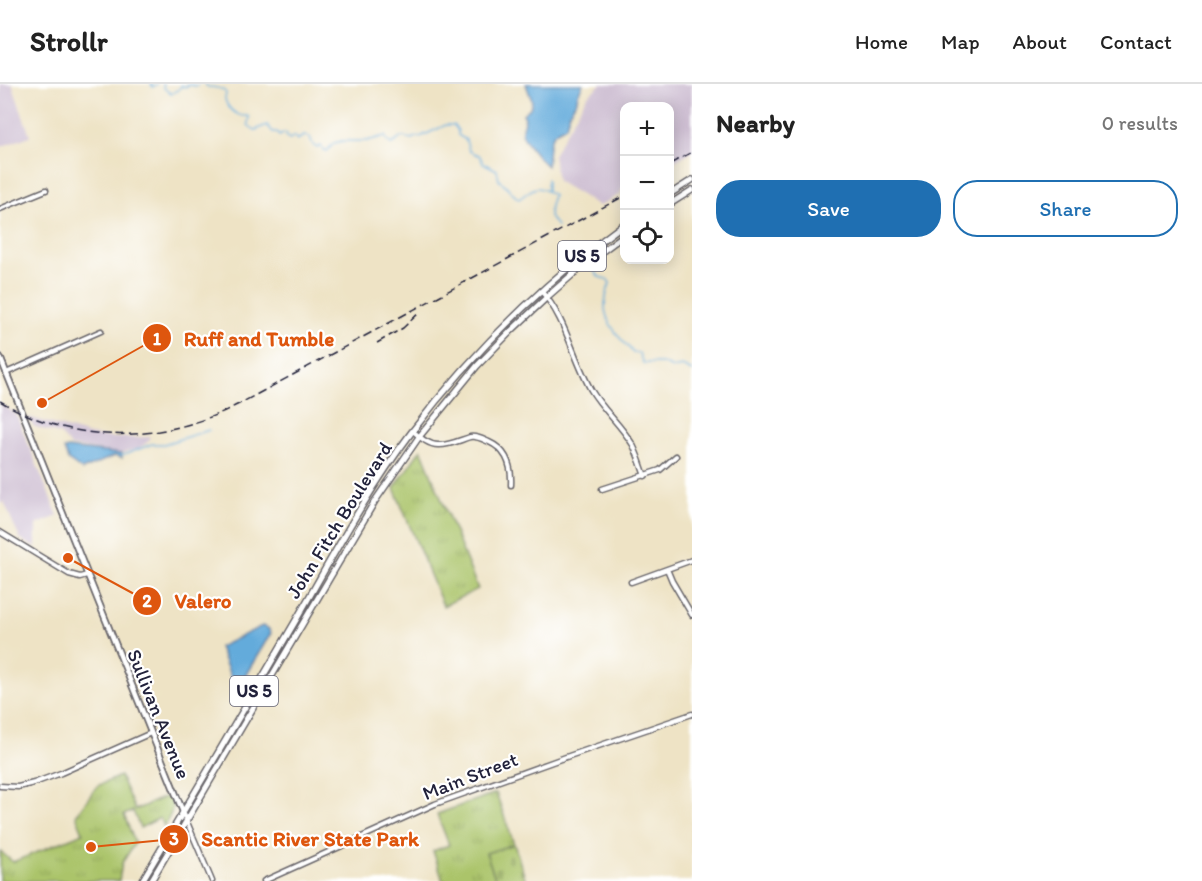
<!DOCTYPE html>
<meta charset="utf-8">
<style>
body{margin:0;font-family:Itim,sans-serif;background:#f2f2f2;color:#222}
.controls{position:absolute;right:18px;top:18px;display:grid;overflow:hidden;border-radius:12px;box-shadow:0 3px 15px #0003}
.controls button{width:54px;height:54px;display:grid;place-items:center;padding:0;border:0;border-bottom:2px solid #e0e0e0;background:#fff;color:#222;font:30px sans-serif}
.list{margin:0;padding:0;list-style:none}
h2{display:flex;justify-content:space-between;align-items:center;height:78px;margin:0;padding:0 24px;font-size:26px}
h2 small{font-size:20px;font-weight:400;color:#767676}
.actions{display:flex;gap:12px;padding:18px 24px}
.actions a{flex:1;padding:14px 0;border:2px solid #1f6fb2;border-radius:24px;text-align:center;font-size:21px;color:#1f6fb2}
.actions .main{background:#1f6fb2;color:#fff}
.icon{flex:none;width:33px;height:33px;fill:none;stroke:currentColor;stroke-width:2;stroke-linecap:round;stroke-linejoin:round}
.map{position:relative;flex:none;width:692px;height:797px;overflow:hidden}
header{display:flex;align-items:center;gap:36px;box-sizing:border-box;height:84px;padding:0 30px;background:#fff;border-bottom:2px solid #e0e0e0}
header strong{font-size:28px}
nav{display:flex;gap:33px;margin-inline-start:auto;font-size:21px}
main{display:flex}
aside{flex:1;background:#fff}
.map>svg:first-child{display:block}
</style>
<header>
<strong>Strollr</strong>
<nav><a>Home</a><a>Map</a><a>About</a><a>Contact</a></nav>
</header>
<main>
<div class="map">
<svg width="692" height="797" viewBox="0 0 692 797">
<defs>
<pattern id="cemetery-stones" width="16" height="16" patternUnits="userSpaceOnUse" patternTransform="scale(1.5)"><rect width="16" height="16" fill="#abc46a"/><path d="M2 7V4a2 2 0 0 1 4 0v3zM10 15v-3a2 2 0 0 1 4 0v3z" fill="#93a85d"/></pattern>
<pattern id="park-tufts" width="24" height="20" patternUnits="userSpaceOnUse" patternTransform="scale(1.5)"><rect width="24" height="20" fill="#abc46a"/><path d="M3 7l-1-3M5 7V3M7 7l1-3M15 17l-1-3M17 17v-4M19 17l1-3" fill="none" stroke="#93a85d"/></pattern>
</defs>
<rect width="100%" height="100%" fill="#fff"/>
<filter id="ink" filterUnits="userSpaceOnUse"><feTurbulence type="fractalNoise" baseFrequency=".0167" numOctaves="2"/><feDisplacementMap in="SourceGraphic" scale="12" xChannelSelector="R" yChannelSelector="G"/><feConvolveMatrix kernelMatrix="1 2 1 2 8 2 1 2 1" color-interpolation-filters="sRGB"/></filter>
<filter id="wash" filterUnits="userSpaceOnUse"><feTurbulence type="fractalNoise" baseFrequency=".008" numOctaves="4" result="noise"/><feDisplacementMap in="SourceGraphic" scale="24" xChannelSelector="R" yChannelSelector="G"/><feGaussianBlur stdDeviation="1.35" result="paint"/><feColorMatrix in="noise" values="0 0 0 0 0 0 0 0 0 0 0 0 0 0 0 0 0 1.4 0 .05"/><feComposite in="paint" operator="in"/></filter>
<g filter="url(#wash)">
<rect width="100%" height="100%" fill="#eee3c5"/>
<path fill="#cdbed2" d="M0 0H12L30 52 0 63Z
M601 0H692V67L670 80V22H624V104L620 107 622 109 599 122 557 97 553 71 587 12Z
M0 320 16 330 58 432 36 441V464L20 455 4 418 0 419Z
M28 333 90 351 116 354 150 353V356L139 364 120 370 71 362 61 351 33 342Z"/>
<path fill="url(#cemetery-stones)" stroke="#667352" stroke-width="1.5" d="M514 760 526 797H496L486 769Z"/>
<path fill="url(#park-tufts)" stroke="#667352" stroke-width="1.5" d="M421 365 478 505 443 522 394 404Z
M120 692 135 726 169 711C175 725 172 729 164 742L160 734 140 744 133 727 124 731 135 759 122 779 119 797H0V767L13 778 83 749 76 731 97 702Z
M496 709 514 760 486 769 496 797H443L433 767 449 761 437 730Z"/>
<path fill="#64abdb" stroke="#43668b" stroke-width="1.5" d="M526 0H583L578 10 577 16 570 27 566 42C562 45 556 46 553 51 547 59 549 73 547 82 541 77 524 57 522 49 521 44 524 38 525 34L523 30 530 24 532 17Z
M68 364 121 370 122 374 114 372 82 386 68 376 64 365Z
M262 542 268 544 271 549 236 607 219 563Z"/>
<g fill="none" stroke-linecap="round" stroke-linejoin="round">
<path stroke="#64abdb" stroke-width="1.5" d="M151 0 153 3 157 0
M163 0 164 4 171 10 179 5 182 1 184 3 190 1 196 2 199 0
M205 0 208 3C212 3 224 4 226 9 226 11 225 13 225 15 227 24 237 33 247 32L249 33 248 40 249 42 255 46 267 41 273 48H277L279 52 285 49 287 50 286 53 290 55 294 52 297 56 304 52 310 53 313 61 317 64 321 62 323 66 327 67 334 59 342 57H367L385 52 387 57 391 60 397 57 400 54 403 53 411 55 416 53H420L446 41H454L458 47V51L466 56 469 67 480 72 483 79 497 86 499 96C510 103 510 109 519 115 534 104 536 99 553 111L550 122 549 132 557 142
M547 95V106
M593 185 599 193 607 195 610 199C601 224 604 234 620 254 624 259 629 263 633 269H639L643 279H662L673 284 682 282 692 287
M121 372 152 360H164L209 346"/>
</g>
</g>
<g filter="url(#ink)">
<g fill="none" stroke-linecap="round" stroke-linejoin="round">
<defs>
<path id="minor" d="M0 125 46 106
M541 207C565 232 573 274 591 306 603 326 621 341 633 361 638 371 641 381 645 392
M6 289 101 247
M413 347C420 353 428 361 438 361 448 362 460 356 470 353 477 352 482 355 489 358 507 366 512 382 511 401
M602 405 660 386 676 372
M0 448 69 490 80 493 87 491
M667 485 672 497 692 531
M631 498 692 476
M0 702 18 703 34 699 61 689 151 649
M187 738 212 797
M264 797 435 720 566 673 692 630"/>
<path id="major" d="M0 273 187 738"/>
<path id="highway" d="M670 110 692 96
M670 120 692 106
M142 797C195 709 247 620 299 531 334 470 368 406 411 349 472 269 543 199 624 140
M151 797 375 417 419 353 477 282 511 247 547 213 580 184 624 151"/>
</defs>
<use href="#minor" stroke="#69666b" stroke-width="7"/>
<use href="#major" stroke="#69666b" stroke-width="8"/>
<use href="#highway" stroke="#69666b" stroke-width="8"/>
<use href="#minor" stroke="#fff" stroke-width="4"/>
<use href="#major" stroke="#fff" stroke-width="4.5"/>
<use href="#highway" stroke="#fff" stroke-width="5"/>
<path stroke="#22223b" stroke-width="1.5" stroke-dasharray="9 4.5" stroke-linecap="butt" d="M670 80 692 68
M377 259 403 244 420 228
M0 317C76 362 162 360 239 320L624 112"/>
</g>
</g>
<g text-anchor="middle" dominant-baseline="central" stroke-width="4.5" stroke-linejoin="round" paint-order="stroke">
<g fill="#fff" stroke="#646476" stroke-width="1.5">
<rect x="558" y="157" width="48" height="30" rx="4.5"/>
<rect x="230" y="592" width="48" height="30" rx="4.5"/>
</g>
<g font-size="18" font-weight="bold" fill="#22223b">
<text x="582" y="172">US 5</text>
<text x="254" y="607">US 5</text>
</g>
<g font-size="20" fill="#22223b" stroke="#fff">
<text transform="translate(339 436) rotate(-58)">John Fitch Boulevard</text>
<text transform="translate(159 630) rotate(68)">Sullivan Avenue</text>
<text transform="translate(470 692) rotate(-21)">Main Street</text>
</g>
</g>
<path fill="none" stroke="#de560e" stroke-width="2" d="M42 319L157 254M68 474L147 517M91 763L174 755"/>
<g fill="#de560e" stroke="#fff" stroke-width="2">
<circle cx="42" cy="319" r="6"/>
<circle cx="68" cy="474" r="6"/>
<circle cx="91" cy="763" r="6"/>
<circle cx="157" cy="254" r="15"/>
<circle cx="147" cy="517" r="15"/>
<circle cx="174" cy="755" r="15"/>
</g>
<g font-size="18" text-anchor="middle" font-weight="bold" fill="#fff">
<text x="157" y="261">1</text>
<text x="147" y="523">2</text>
<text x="174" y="761">3</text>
</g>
<g font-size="21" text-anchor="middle" font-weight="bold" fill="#de560e" stroke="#fff" stroke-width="4.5" stroke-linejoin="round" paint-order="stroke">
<text x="259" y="262">Ruff and Tumble</text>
<text x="203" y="524">Valero</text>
<text x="310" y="762">Scantic River State Park</text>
</g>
</svg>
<div class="controls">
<button>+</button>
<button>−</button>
<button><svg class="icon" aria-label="locate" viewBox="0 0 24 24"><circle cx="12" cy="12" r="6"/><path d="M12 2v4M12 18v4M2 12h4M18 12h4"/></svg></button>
</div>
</div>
<aside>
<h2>Nearby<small>0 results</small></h2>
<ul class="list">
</ul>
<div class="actions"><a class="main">Save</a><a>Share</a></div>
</aside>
</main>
